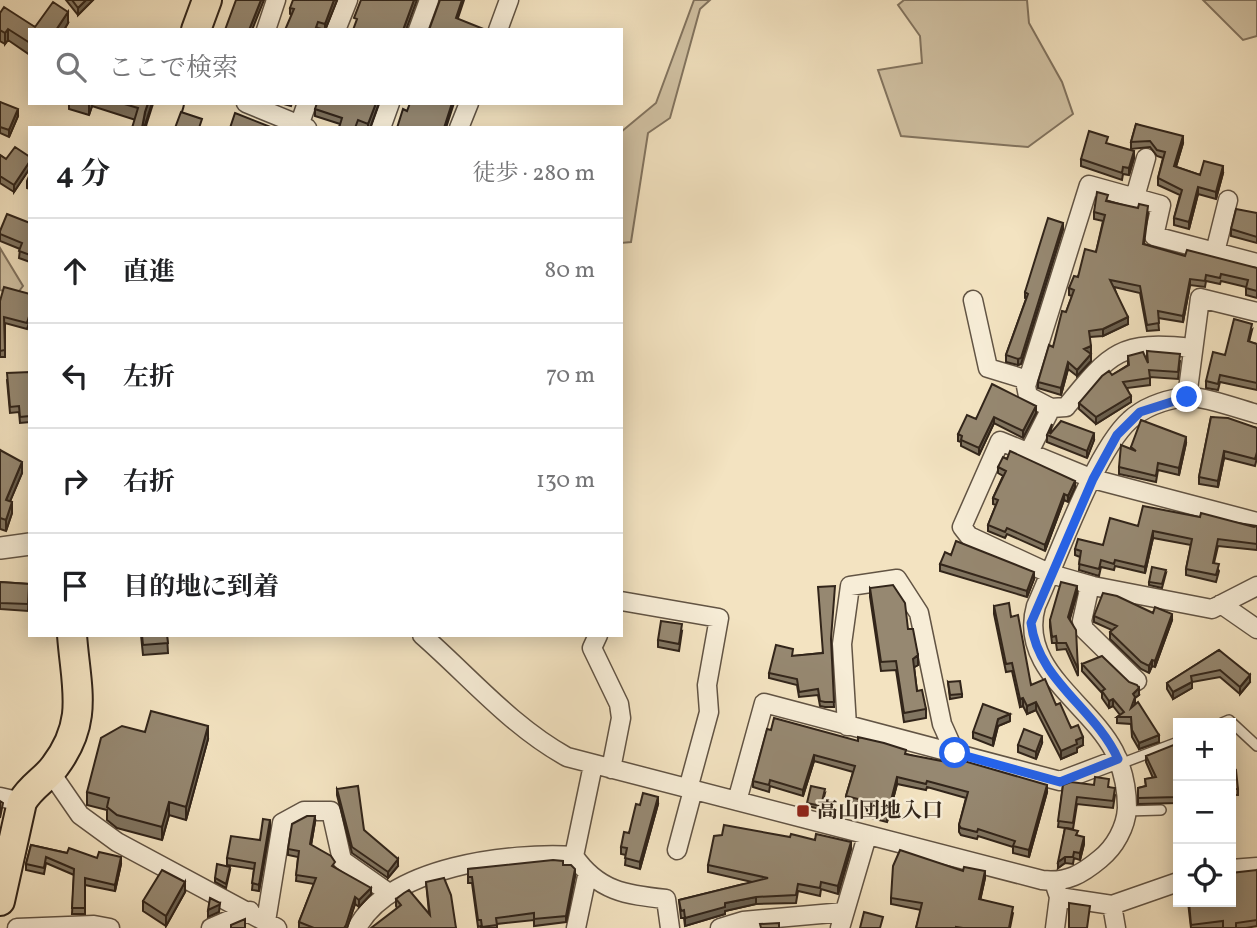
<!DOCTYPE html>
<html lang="ja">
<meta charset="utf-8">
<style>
body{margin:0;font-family:Vollkorn,"Noto Serif JP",serif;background:#f2f2f2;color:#202124}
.controls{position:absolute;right:21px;bottom:21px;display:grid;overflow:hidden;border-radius:0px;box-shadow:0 4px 18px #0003}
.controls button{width:63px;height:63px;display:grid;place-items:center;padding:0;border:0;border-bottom:2px solid #e0e0e0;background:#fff;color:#202124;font:35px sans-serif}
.stop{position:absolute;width:21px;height:21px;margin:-16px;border:5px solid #2563eb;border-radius:50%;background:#fff}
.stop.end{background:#2563eb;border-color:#fff;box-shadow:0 2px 7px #0008}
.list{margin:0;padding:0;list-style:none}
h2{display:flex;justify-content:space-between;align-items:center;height:91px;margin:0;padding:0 28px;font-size:30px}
h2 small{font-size:23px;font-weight:400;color:#757577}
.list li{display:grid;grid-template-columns:46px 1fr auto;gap:21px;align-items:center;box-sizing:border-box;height:105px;padding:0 28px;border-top:2px solid #e0e0e0}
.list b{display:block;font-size:26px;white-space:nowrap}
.list em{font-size:23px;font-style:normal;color:#757577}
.icon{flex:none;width:38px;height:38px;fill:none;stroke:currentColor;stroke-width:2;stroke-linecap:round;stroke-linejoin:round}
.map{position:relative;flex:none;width:1257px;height:928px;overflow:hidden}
.search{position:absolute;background:#fff;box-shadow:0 4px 18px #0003;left:28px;top:28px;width:595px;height:77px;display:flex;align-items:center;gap:18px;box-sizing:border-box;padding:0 24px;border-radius:0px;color:#757577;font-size:26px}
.panel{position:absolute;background:#fff;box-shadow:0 4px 18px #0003;left:28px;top:126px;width:595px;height:511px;border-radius:0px}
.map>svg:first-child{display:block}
</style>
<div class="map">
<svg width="1257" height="928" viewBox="0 0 1257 928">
<rect width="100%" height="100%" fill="#f3e3c1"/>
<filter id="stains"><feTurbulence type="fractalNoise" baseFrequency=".00286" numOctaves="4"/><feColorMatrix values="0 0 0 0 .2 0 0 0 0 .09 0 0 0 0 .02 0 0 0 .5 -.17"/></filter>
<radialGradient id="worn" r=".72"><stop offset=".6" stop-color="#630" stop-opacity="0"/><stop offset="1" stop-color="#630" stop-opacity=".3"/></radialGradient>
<path fill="#d2c3a5" stroke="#827460" stroke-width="2" d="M694 0H710L700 9 670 118 648 133 631 242 621 243V132L656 103Z
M904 0H1027L1029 23 1062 82 1073 114 1028 147 901 136 878 70 922 63 920 36 898 5Z
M1203 0H1257V36L1243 40Z
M0 248 23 286 16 295 0 290Z"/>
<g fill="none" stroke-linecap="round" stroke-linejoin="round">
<defs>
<path id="service" d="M1222 723 1229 720 1257 746
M1120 764 1178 742
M1127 811 1161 810"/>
<path id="minor" d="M266 30 276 0
M336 30 348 0
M418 30 429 0
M498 30 509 0
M246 103 307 128
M300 123 307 103
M381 128 390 103
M459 128 469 103
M1135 197 1146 158
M1215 252 1228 200
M973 300 988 368 1028 380
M1192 348C1119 340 1110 353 1066 407L1051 408 1028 396 1026 386 1089 185 1161 205 1154 236 1257 263
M1187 397 1200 298 1257 312
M1029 452 1051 408
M1257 522 1093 479 1000 441 962 527 969 536 1051 574 1093 586 1212 609 1257 586
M1090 585 1082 621 1084 629 1137 681
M621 601 719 618 707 685 709 712 688 789
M1221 604 1257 629
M422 635C470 677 511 726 567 757L1042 880C1067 883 1082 874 1100 859 1115 847 1126 827 1127 808 1127 788 1123 769 1114 751 1089 703 1018 668 1036 606 1057 560 1095 451 1130 420 1144 407 1165 400 1184 397 1201 395 1239 409 1257 414
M598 635 592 648 619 704 621 718 611 769
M847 726 842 644 850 586 897 579 919 613 942 724 955 753
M51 773 80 815 117 842 277 928
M0 797 22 802
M737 801 764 703 1060 781 1118 759
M677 850 693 790
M574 856C598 891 626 895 666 899L670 928
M1231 869 1257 867
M1059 897 1112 905 1178 882
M1112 905 1116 928
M266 921 282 823 304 811H331L342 860 389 893
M17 928 94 925 110 928
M211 928 250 911
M357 928C390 866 510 852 574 856L593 765
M576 928 587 876
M720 928 743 921 844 912
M840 928 867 836
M1055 928 1059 897 1056 888"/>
<path id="tertiary" d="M0 548 30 544"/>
<path id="primary" d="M196 30 207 0
M161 128 169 103
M0 901 22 802C31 786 45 780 55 766 89 721 76 688 72 635"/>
</defs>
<use href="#service" stroke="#625444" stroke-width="12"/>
<use href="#minor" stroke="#625444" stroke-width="21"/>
<use href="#tertiary" stroke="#625444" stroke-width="24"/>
<use href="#primary" stroke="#32251a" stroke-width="32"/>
<use href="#service" stroke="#f7edd7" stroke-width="9"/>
<use href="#minor" stroke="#f7edd7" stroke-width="18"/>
<use href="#tertiary" stroke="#f7edd7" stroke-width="21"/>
<use href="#primary" stroke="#f3e3c1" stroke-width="28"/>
</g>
<path fill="#817561" stroke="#32251a" stroke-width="2" d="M66 0H93L78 15Z
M337 0 325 30 318 28 290 14V8Z
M0 13 35 27 68 23 64 30H30V55L8 40 5 44 0 41Z
M0 102 18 116 9 137 0 133Z
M69 103H152L145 123 92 106 89 115 69 109Z
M280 103H292L291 106Z
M379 103 370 128H339L340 124 315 116V109Z
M1136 124 1183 143 1176 167 1200 175 1223 173 1216 199 1198 194 1189 229 1174 225V218L1180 195 1158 185V178L1163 158 1157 156 1150 147 1131 149V142Z
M1108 144 1134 158 1129 175 1123 174 1122 180 1081 166V159Z
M0 155 6 159 30 157V168L14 192 0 183Z
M30 174V189L27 188V181Z
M1108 201 1148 213 1144 244 1185 256 1257 268V298L1246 295V287L1221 281 1220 284 1206 281 1205 287 1190 285 1183 322 1158 318 1159 330 1147 331 1140 293 1114 287 1128 324 1103 336 1090 337V353L1091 361 1077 376 1068 369 1061 395 1038 388V382L1053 347 1072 296 1069 295V288L1096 252 1103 221 1094 219V212Z
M1257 213V243L1231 236V229Z
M30 223V262L19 258 20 249 0 241V231Z
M1063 229 1021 364 1018 365 1006 362V355L1026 299 1025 298V292Z
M30 294V320L27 329 5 323V357H0V301Z
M1252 330 1249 342 1257 344V390L1220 382 1218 390 1206 388V381L1225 355Z
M1147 351 1180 361 1178 379 1150 377V385L1127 388 1131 402 1096 424 1079 409V403L1112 375 1128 365V356L1147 361Z
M30 372V422L20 423 19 412 10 413 7 380Z
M1036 413 1023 438 994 423 979 455 961 446V442L958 441V434L976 419Z
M1211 417 1257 428V458L1255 466 1224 458 1218 487 1199 484V477Z
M1052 431 1094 440 1087 458 1047 442V435Z
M1186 443 1179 475 1158 470 1156 482 1119 474V467L1131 449V447Z
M0 450 22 473 10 501 12 513 6 531 0 529Z
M998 467 1075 487 1068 502 1064 500 1045 551 1007 534 1005 538 988 531V525L996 505 993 504V498L1003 476 998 473Z
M1200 517 1257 526V550L1218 546 1214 563 1219 571 1216 582 1186 575V569L1191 545 1153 538 1145 573 1115 566 1114 570 1101 567 1099 576 1079 570 1080 557 1075 555V549L1103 545 1138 526Z
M940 564 1034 579 1027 597 940 571Z
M1166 573 1162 588 1149 585V582Z
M0 582 29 584 28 611 0 609Z
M870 588 908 629 918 665 914 667 917 691 926 709V718L904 722 896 670 881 671 870 597Z
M1077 593 1070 619 1078 669V676L1066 649 1057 650 1056 643H1052L1050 627V620Z
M994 606 1011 617 1031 685 1056 705 1083 745 1077 748V752L1061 759 1036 710 1027 714 1023 706 1020 707 1012 671 1006 672 994 614Z
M1153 613 1172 620 1155 667 1152 666 1149 673 1141 669 1110 639V632L1112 630 1094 622V616Z
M682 631 679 651 658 647V640Z
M141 635H167L168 653 143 655Z
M831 642 834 707H825L820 706 818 695 799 697 797 685 769 678V673L793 656 822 653Z
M1219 650 1250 682 1240 694 1220 677 1192 682V688L1173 699 1167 689V683Z
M1082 664 1139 695 1135 698V705L1159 742 1139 749 1132 737 1131 724 1117 723V717L1120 715 1113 706 1109 708 1102 698V693L1082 671Z
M948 682 962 694V697L950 699Z
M1010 721 998 726 993 746 973 738V732Z
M771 730 906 754 1047 792 1029 857 1013 853V847L978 836 977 839 961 835 959 832V825L966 798 927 787 926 790 897 784 887 822 871 818 870 809 846 802V796L853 772 814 761 803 796 770 786 769 792 753 787V781Z
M145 732 208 739 186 820 169 815 162 840 117 828 107 820V810L87 805V792Z
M1042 743 1036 759 1018 752V745Z
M1178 750V803L1138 804V788L1146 786 1145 779 1153 778 1146 762V756Z
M1231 771 1238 789V795H1231Z
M1063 785 1109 787 1115 795 1113 808 1077 804 1073 829 1066 828 1078 836 1084 844 1080 860 1074 858 1073 864 1065 863 1058 868 1065 828 1058 827Z
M337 789 364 830 398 866 388 878 352 853 337 795Z
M825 793 821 809 807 806V803Z
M658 804 640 869 625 865 626 855 621 854V847L629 833 640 805Z
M315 822 311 845 335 868 371 894 359 907 355 904 347 928H299V922L314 884 296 881 298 857 288 855V849Z
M270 827 259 891 252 890 254 869 227 865V858L260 840Z
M31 845 67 853 121 864 115 891 85 885V914H72L74 875 46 863 44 874 26 870V864Z
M851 849 838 894 821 889 820 896 798 891 796 903 756 904 725 911V914L685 926 684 918H681L679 900 752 882 708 872V865Z
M563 865 575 876 566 922 534 926V920L497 924V928H481V926L478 927 472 883H468V869Z
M230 870 226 888 215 882V878Z
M1257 870V926L1246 928H1191L1188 902H1231Z
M963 871 985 878 980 900 1013 913 1010 928H916L921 910 891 904V898Z
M426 882 456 928 397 908 396 906V899L429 913Z
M185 892 166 926 143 911V901Z"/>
<path fill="#695f4f" stroke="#32251a" stroke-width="2" d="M86 0H93L78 15V8Z
M261 0H264L252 30H249Z
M334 0H337L325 30V24Z
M414 0H417L406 30H403Z
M462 0H464L456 24V18Z
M68 12V23L64 30H56Z
M8 29V40L5 44V33Z
M92 103V106L89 115V104Z
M148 103H152L144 128H142L145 112Z
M376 103H379L370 128H368V124Z
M452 103H454L446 128H444Z
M18 109V116L9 137V130Z
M1183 136V143L1174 173V166Z
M1134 151V158L1129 175V168Z
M30 161V168L14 192V185Z
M1223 166V173L1216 199V192Z
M1198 187V194L1189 229V222Z
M1063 223V229L1021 364 1018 365V359Z
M1190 279V285L1183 322V316Z
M1128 317V324L1103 336V329Z
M1091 346V353L1084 356V349Z
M1091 354V361L1077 376V370Z
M1068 362V369L1061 395V388Z
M1131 396V402L1096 424V417Z
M1036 406V413L1023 438V431Z
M994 417V423L979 455V448Z
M1094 433V440L1087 458V451Z
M1186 437V443L1179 475V468Z
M1224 451V458L1218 487V481Z
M22 462V473L6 511V500Z
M1075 481V487L1068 502V496Z
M1064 494V500L1045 551V545Z
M12 502V513L6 531V520Z
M1153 531V538L1145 573V567Z
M1034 572V579L1027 597V591Z
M1077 586V593L1068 624V617Z
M1172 614V620L1155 667V661Z
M918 655V665L913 668V659Z
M1152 660V666L1149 673V666Z
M1250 675V682L1240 694V687Z
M1192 682V688L1173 699V692Z
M1139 688V695L1135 698V704L1131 714 1133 694Z
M1023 698V706L1020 707V699Z
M1113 699V706L1109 708V701Z
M1036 702V710L1027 714V706Z
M1010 714V721L998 726 993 746V739L998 719Z
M208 726V739L186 820V807Z
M1159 735V742L1139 749V743Z
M1042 736V743L1036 759V752Z
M1083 737V745L1077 748V752L1061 759V751L1076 740Z
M814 755V761L803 796V790Z
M897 777V784L887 822V816Z
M1047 785V792L1029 857V850Z
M658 797V804L640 869V862Z
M169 802V815L162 840V827Z
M315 816V822L310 851V844Z
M270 820V827L259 891V885Z
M1084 837V844L1080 860V853Z
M851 842V849L838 894V886Z
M121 857V864L115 891V885Z
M1065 857V863L1058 868V862Z
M398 859V866L388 878V872Z
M575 869V876L566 922V916Z
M985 871V878L979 906V899Z
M185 882V892L166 926V916Z
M371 888V894L359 907V900Z
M355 897V904L347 928H344Z
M756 897V904L725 911V914L685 926V918L725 903Z
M220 903 219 912 208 917V910Z"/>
<path fill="#968871" stroke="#32251a" stroke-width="2" d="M72 0H86L78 8Z
M236 0H261L249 30H225Z
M293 0H334L325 24 318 22 315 30H285L294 9 290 8Z
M361 0H414L403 30H353L357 19 354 18Z
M440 0H462L456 18 486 30H429Z
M53 2 68 12 56 30H30V43L8 29 5 33 0 30V13L4 7 35 27Z
M0 102 18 109 9 130 0 127Z
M121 103H148L145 112 142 128H132L138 108Z
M317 103H376L368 124 358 120 355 128H339L342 118 315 109Z
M410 103H452L444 128H397L403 109 407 111Z
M181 112 202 119 199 128H175Z
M235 113 273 128H230Z
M1136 124 1183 136 1174 166 1200 175 1204 161 1223 166 1216 192 1198 187 1189 222 1174 218 1182 190 1158 178 1165 152 1157 150 1150 141 1131 142Z
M1089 131 1108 137 1106 143 1134 151 1129 168 1123 167 1122 173 1081 159Z
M15 147 30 157V161L14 185 0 176V155L6 159Z
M1097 192 1108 195 1106 201 1138 208 1139 204 1148 206 1143 244 1185 256 1187 250 1257 268V291L1246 288 1248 280 1221 274 1220 278 1206 275 1205 281 1190 279 1183 316 1158 311 1159 323 1147 325 1140 286 1110 280 1128 317 1103 329 1089 331 1091 346 1084 349 1091 354 1077 370 1068 362 1061 388 1038 382 1049 345 1053 347 1062 311 1066 312 1074 290 1069 288 1074 276 1078 277 1085 249 1096 252 1105 215 1094 212Z
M1236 209 1257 213V237L1231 229Z
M7 214 30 223V255L19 251 22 243 0 234V231Z
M1048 218 1063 223 1021 358 1018 359 1006 355 1028 294 1025 292Z
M4 287 30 294V313L27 323 4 317 5 350 0 351V301Z
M1234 319 1252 324 1248 341 1257 344V383L1220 375 1218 384 1206 381 1213 352 1225 355Z
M1147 351 1180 354 1178 372 1149 370 1150 378 1123 382 1131 396 1096 417 1079 403 1102 376 1109 371 1112 375 1129 365 1128 356 1143 352 1148 363Z
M30 372V416L20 417 19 406 10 407 7 373Z
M992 384 1036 406 1023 431 994 417 979 448 961 440 962 436 958 434 967 415 976 419Z
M1211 417 1228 418 1257 428V452L1255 459 1224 451 1218 481 1199 477Z
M1141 420 1186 437 1179 468 1158 463 1156 476 1119 467 1121 445 1136 451 1131 447Z
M1061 421 1094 433 1087 451 1047 435 1052 424 1050 434Z
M0 450 22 462 6 500 12 502 6 520 0 518Z
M1010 451 1075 481 1068 496 1064 494 1045 545 1007 528 1005 532 988 525 998 500 993 498 1006 471 998 467 1003 457 1007 459Z
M1143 506 1200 517 1201 513 1254 527 1257 526V544L1218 539 1213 563 1219 564 1216 575 1186 569 1192 539 1153 531 1145 567 1115 560 1114 564 1101 560 1099 569 1079 564 1081 551 1075 549 1078 539 1103 545 1110 518 1138 526Z
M956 541 1034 572 1027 591 940 564 945 552 951 555Z
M1152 567 1166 570 1162 584 1149 582Z
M0 582 29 584 28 604 0 603Z
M1061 582 1077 586 1068 617 1076 630 1078 669 1066 643H1057L1056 636 1052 637 1050 620Z
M893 585 905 603 908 629H913L918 655 913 659 917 691 922 690 926 709 904 713 896 661 881 662 870 588Z
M835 586 831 639 834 702H825L820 701 818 689 799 692 797 679 769 673 776 645 793 649 792 656 823 653 818 587Z
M1103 593 1117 596 1153 613 1155 607 1172 614 1155 661 1152 660 1149 666 1141 662 1110 632 1117 626 1094 616Z
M1009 603 1011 617 1018 615 1031 685 1045 679 1056 705 1060 703 1071 728 1078 725 1083 737 1076 740 1077 744 1061 751 1036 702 1027 706 1023 698 1020 699 1012 663 1006 664 994 606Z
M661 621 682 624 679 644 658 640Z
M142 635H167L168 643 143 645Z
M1219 650 1250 675 1240 687 1220 670 1191 676 1192 682 1173 692 1167 683Z
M1102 656 1129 682 1137 685 1139 688 1133 694 1135 697 1131 708 1138 702 1159 735 1139 743 1132 730 1131 717H1117L1124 712 1113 699 1109 701 1102 691 1105 689 1082 664Z
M960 681 962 694 950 695 948 682Z
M983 704 1010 714 998 719 993 739 973 732Z
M151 711 208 726 186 807 169 802 162 827 117 815 107 807 109 798 87 792 101 738 122 726 145 732Z
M774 718 858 741V737L884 743 906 750 905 754 947 762 948 757 957 759 1047 785 1029 850 1013 846 1015 841 978 829 977 832 961 828 959 825 968 792 927 781 926 784 897 777 887 816 871 811 870 802 846 796 855 766 814 755 803 790 770 780 769 785 753 781 767 729 771 730Z
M1024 729 1042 736 1036 752 1018 745Z
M1231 734 1233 750H1231Z
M1176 744 1178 750V797L1138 798V788L1146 786 1145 779 1156 777 1146 756Z
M1236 770 1238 789H1231V771Z
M1095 777 1109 779 1108 787 1115 788 1113 801 1077 797 1073 823 1058 821 1063 785 1071 782 1094 785Z
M358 786 364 830 398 859 388 872 352 847 337 789Z
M811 786 825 789 821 806 807 803Z
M643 793 658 797 640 862 625 858 627 848 621 847 624 832 629 833 636 804 640 805Z
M0 801 3 803 0 818Z
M307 816H315L310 844 331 856 335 862 332 866 371 888 359 900 355 897 346 925 344 928H314L299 922 316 878 296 875 299 851 288 849 292 824Z
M263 819 270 820 259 885 252 883 255 863 227 858 231 836 260 840Z
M724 825 790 837 791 834 815 840 816 834 851 842 838 886 821 882 820 888 798 884 796 895 756 897 725 903V907L685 918 684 910 681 911 679 900 768 878 708 865 714 836 722 835Z
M1065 828 1078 831 1076 835 1084 837 1080 853 1074 852 1073 857H1065L1058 862Z
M31 845 67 853 69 848 97 858 99 852 121 857 115 885 85 878V908H72L74 869 46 857 44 868 26 864Z
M900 850 963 871 964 867 985 871 979 899 1013 907 1009 928H963L956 927V928H916L922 903 891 898 893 866Z
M553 860 563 861V865H571L575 869 566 916 534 919V913L496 918 497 925 482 927 481 920H478L472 877H468V869Z
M217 864 230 867 226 884 215 878Z
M162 870 185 882 166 916 143 901Z
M1257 870V920L1236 923V928H1223V921L1191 925 1189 902H1231V873Z
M444 878 451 895 456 928H371L401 905 396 899 404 893 409 890 430 915 426 882Z
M210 898 220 903 219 905 208 910Z
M1069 903 1090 906 1087 928H1069Z
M864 912 883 917 880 928H860Z
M245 919V928H231V925Z
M779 923V928H761L760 924Z"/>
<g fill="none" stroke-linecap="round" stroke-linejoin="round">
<path stroke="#2563eb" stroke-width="9" d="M955 753 1060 782 1118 759C1095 708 1038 681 1031 623L1093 479 1117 435 1140 412 1187 397"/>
</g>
<rect fill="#8f2418" stroke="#f7edd7" stroke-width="2.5" x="796" y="804" width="14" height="14" rx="3.5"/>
<g text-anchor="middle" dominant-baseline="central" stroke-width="5" stroke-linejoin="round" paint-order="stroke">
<g font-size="21" font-weight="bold" fill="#32251a" stroke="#f7edd7" text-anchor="start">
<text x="817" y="811">高山団地入口</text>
</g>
</g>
<rect width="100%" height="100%" filter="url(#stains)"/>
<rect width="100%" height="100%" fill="url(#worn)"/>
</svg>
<div class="controls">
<button>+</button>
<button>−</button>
<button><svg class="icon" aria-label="locate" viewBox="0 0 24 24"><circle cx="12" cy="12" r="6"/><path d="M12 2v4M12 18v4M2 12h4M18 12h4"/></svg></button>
</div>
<div class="stop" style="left:955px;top:753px"></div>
<div class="stop end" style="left:1187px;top:397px"></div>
<div class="search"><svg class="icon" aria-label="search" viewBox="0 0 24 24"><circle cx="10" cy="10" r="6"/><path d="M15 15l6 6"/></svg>ここで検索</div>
<section class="panel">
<h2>4 分<small>徒歩 · 280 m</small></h2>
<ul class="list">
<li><svg class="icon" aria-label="ahead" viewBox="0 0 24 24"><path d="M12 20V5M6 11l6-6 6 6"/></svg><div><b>直進</b></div><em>80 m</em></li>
<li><svg class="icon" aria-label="left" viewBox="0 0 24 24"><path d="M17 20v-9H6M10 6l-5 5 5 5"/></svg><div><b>左折</b></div><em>70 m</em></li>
<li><svg class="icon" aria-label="right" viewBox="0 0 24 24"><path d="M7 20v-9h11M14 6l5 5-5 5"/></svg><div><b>右折</b></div><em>130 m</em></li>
<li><svg class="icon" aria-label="arrive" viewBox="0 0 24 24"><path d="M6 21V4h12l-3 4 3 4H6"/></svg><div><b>目的地に到着</b></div></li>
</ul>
</section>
</div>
